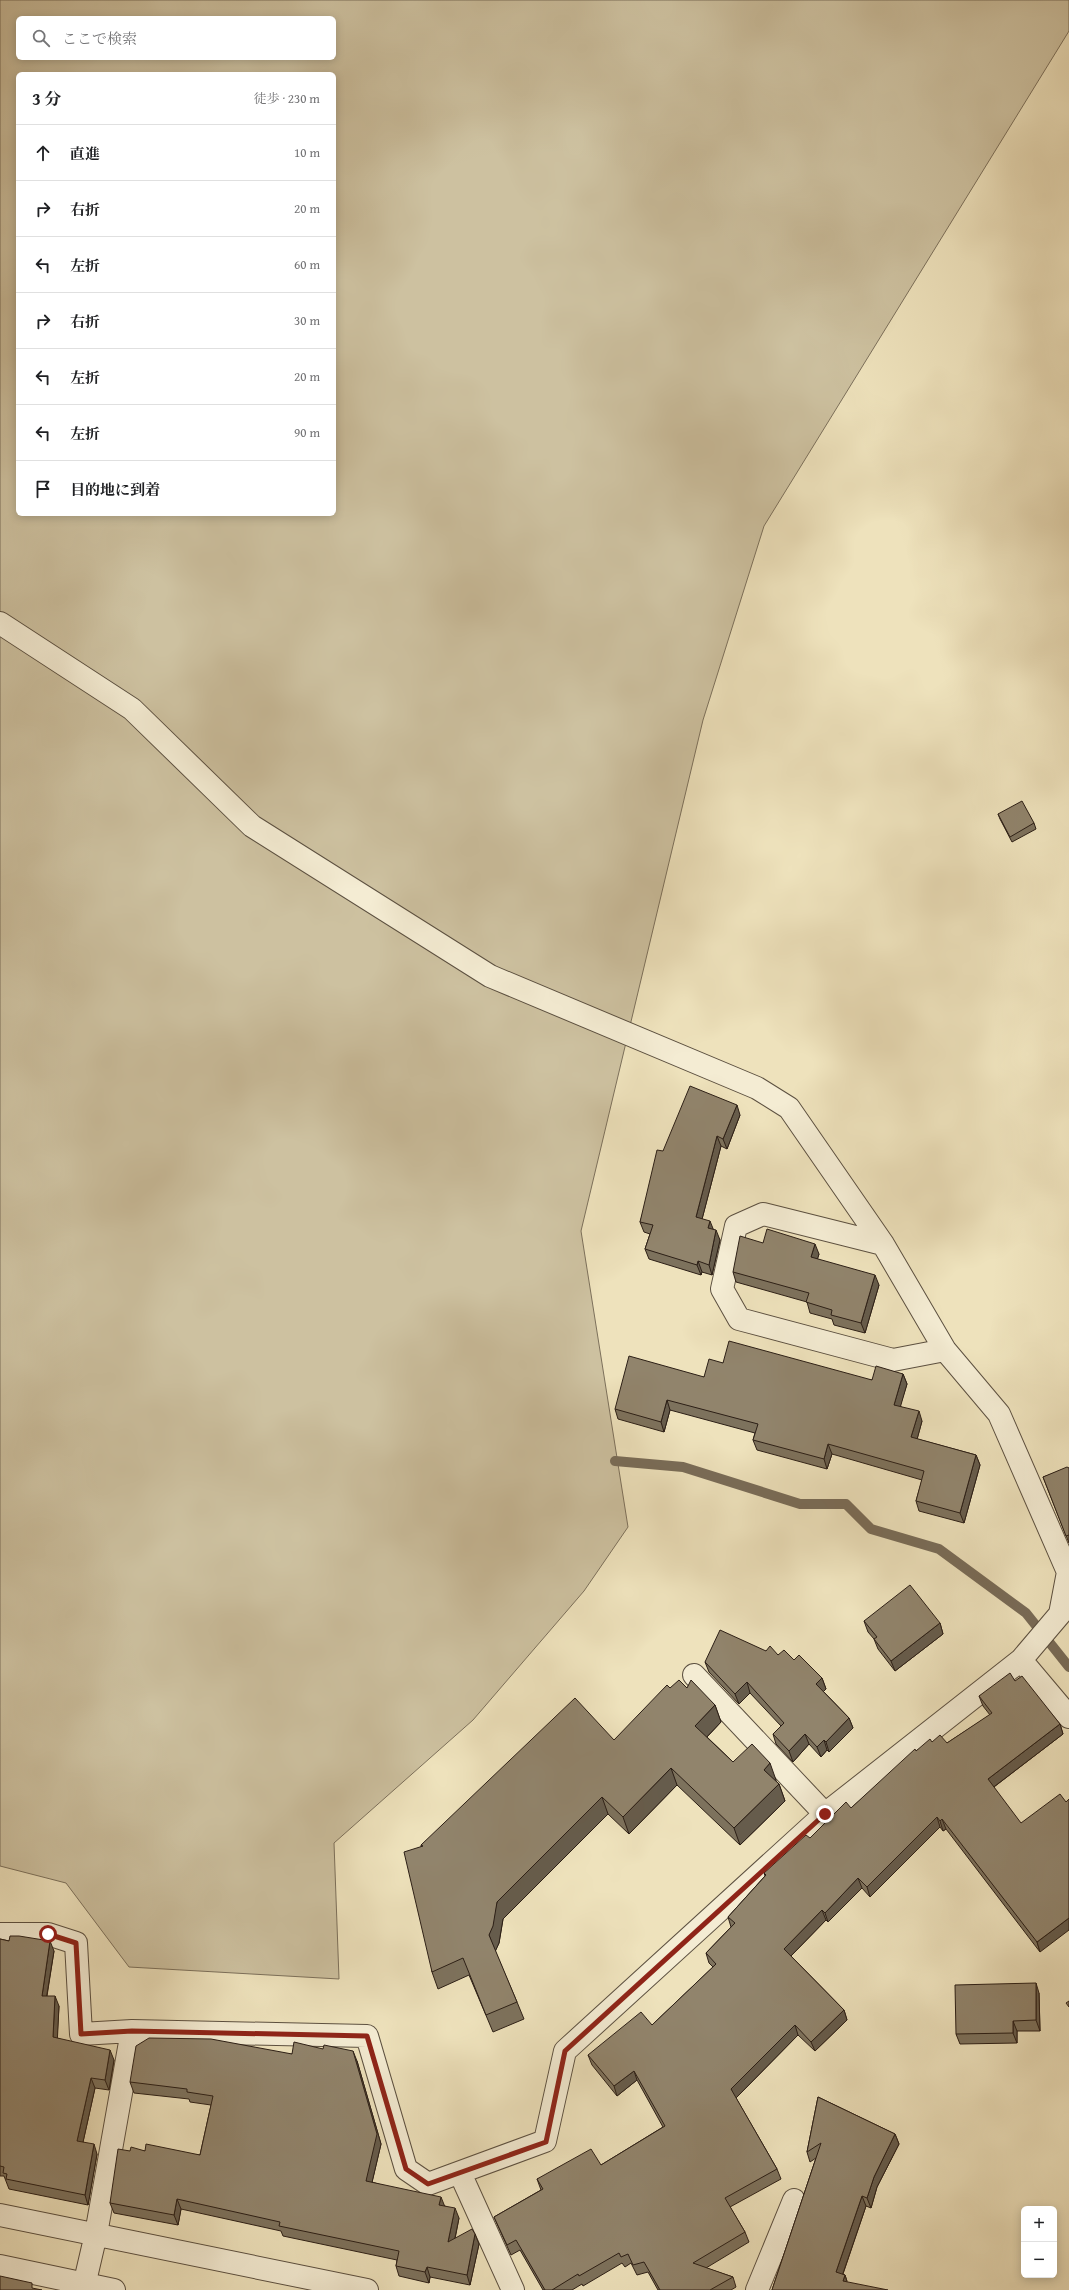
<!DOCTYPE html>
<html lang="ja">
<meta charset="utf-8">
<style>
body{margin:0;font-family:"Gentium Book Plus","Noto Serif JP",serif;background:#f6f6f6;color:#202124}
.controls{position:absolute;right:12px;bottom:12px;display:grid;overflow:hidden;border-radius:6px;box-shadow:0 2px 10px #0003}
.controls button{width:36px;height:36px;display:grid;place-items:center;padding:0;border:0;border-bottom:1px solid #e0e0e0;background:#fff;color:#202124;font:20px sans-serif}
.stop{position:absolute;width:12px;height:12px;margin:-9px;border:3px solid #8f2418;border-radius:50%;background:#fff}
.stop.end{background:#8f2418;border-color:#fff;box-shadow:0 1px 4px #0008}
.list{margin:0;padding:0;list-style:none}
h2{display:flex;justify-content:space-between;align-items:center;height:52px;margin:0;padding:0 16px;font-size:17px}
h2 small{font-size:13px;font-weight:400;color:#757577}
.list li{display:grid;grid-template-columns:26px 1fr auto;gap:12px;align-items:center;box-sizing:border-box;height:56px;padding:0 16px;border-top:1px solid #e0e0e0}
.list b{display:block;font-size:15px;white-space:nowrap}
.list em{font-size:13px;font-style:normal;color:#757577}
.icon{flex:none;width:22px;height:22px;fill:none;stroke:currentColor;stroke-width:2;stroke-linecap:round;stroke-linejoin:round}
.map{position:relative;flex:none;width:1069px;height:2290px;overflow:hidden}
.search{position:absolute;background:#fff;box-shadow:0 2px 10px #0003;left:16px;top:16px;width:320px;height:44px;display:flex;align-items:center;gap:10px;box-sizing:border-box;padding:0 14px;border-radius:6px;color:#757577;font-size:15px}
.panel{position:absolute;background:#fff;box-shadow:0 2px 10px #0003;left:16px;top:72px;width:320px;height:444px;border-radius:6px}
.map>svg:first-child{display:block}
</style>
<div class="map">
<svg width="1069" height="2290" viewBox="0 0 1069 2290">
<rect width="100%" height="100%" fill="#eee2bc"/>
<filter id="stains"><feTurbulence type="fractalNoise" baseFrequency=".005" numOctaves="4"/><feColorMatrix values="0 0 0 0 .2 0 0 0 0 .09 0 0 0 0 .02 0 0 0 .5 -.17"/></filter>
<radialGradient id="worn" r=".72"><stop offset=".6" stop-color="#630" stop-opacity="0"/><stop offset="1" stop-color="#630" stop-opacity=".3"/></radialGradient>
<path fill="#cdc1a0" stroke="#7c705b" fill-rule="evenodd" d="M0 0H1069V31L764 526 703 720 581 1231 628 1527 584 1591 473 1720 334 1843 339 1979 129 1967 66 1883 0 1866ZM18 18H334V58H18ZM18 74H334V514H18Z"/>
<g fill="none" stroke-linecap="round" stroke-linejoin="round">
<path stroke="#796c58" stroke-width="10" d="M615 1461 683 1467 800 1504H846L871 1529 939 1549 1026 1613 1069 1667"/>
<defs>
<path id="minor" d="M0 623 132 709 252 826 490 976 757 1088 789 1108 883 1244 945 1350 999 1414 1068 1572 1060 1614 1021 1660 825 1814 565 2051 545 2141 428 2184 406 2169 367 2036 132 2031 81 2034 76 1943 48 1934H0
M883 1244 763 1214 736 1226 722 1289 739 1319 893 1360 945 1350
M1021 1660 1069 1717
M694 1675 825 1814
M460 2173 513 2290
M0 2215 367 2290
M83 2290 96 2234 132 2031
M757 2290 794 2200"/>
<path id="tertiary" d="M0 2266 114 2290"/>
</defs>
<use href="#minor" stroke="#5c5040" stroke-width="24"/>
<use href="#tertiary" stroke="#5c5040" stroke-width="24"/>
<use href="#minor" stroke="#f4ecd3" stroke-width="22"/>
<use href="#tertiary" stroke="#f4ecd3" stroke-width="22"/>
</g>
<path fill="#7d725d" stroke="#2c1f16" d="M998 814 1034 823 1036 829 1012 842 1000 819Z
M740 1115 727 1149 721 1146 702 1219 713 1229 720 1240 712 1275 702 1272 701 1275 649 1259 645 1249 650 1234 644 1232 640 1222 663 1151Z
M763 1243 819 1254 817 1259 879 1285 865 1333 834 1325 832 1319 810 1313 807 1302 736 1282 733 1272Z
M723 1363 872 1380 903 1374 907 1384 900 1406 922 1421 917 1439 976 1455 980 1465 964 1523 919 1511 916 1501 922 1480 832 1454 827 1469 757 1450 753 1440 755 1433 670 1410 664 1432 618 1419 615 1409 704 1377Z
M1069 1468V1543L1043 1477Z
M864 1621 940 1623 943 1634 895 1671 878 1649 874 1639 868 1632Z
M766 1651 794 1660 822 1678 826 1689 823 1691 849 1718 853 1728 829 1752 827 1750 821 1757 809 1744 793 1762 776 1744 773 1734 781 1726 750 1693 739 1704 709 1672 705 1662Z
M1015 1681 1060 1724 1063 1734 994 1787 1040 1952 946 1829 943 1831 940 1827 870 1897 862 1888 828 1922 826 1920 791 1956 844 2010 847 2020 815 2051 798 2035 736 2098 777 2169 781 2179 730 2207 745 2232 749 2242 706 2268 733 2277 736 2287 731 2290H658L648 2272 637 2275 631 2263 625 2267 622 2263 583 2286 582 2284 572 2290H543L520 2250 511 2255 498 2226 494 2217 541 2190 537 2179 601 2165 663 2127 637 2080 617 2096 592 2065 588 2055 652 2025 713 1967 709 1963 706 1953 731 1927 728 1917 765 1876 764 1873 851 1808 916 1751 932 1742 947 1743 990 1715 983 1706 979 1696Z
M670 1688H687L715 1705 721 1722 707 1737 733 1762 776 1780V1781L779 1784 785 1801 740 1845 677 1785 629 1834 608 1814 503 1919 499 1943 495 1951 517 2002 524 2019 493 2032 469 1975 438 1989 432 1972 421 1845 614 1740Z
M0 1939 54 1951 47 1996 59 2006 57 2038 114 2060 109 2090 95 2088 83 2142 97 2154 88 2205 9 2189 4 2176H0Z
M1039 1993 1040 2031H1017V2043L960 2044 956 2034Z
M292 2054 357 2061 381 2144 372 2182 444 2205 459 2218 455 2239 479 2244 470 2285 430 2277 429 2283 399 2276 396 2266 397 2260 283 2236 281 2231 181 2209 178 2225 114 2213 110 2203 130 2151H145L200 2155 211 2105 190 2102 189 2099 134 2093 130 2082Z
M818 2097 895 2134 899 2144 877 2187 871 2208 866 2206 843 2274 845 2275 847 2281 772 2290 816 2158 810 2162 807 2152Z"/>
<path fill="#665c4c" stroke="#2c1f16" d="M737 1105 740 1115 727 1149 723 1139Z
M717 1136 721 1146 700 1227 696 1217Z
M710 1221 714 1231 708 1228Z
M716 1230 720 1240 712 1275 709 1265Z
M815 1244 819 1254 815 1268 811 1257Z
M698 1261 702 1272 701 1275 697 1265Z
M875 1275 879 1285 865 1333 861 1323Z
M903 1374 907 1384 898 1415 894 1405Z
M667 1400 670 1410 664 1432 661 1422Z
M919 1411 922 1421 915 1447 911 1437Z
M828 1444 832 1454 827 1469 824 1459Z
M976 1455 980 1465 964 1523 960 1513Z
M940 1623 943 1634 895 1671 891 1661Z
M822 1678 826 1689 820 1695 816 1684Z
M747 1682 750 1693 739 1704 735 1694Z
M715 1705 721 1722 701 1743 695 1726Z
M849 1718 853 1728 829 1752 826 1742Z
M1060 1724 1063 1734 991 1789 988 1779Z
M805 1734 809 1744 793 1762 789 1751Z
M824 1740 827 1750 821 1757 817 1747Z
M770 1763 776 1780 770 1787 764 1770Z
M671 1768 677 1785 629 1834 623 1817Z
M779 1784 785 1801 740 1845 734 1828Z
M602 1797 608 1814 503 1919 499 1943 495 1952 489 1935 497 1902Z
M937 1817 940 1827 870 1897 867 1887Z
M942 1819 946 1829 943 1831 940 1821Z
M858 1878 862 1888 828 1922 825 1913Z
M822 1910 826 1920 788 1959 784 1949Z
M1069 1918V1930L1040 1952 1037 1942Z
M50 1941 54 1951 45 2006 42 1996Z
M1036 1983 1039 1993 1040 2031 1036 2020Z
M55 1996 59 2006 57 2047 53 2037Z
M844 2010 847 2020 815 2051 811 2042Z
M1013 2021 1017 2031V2043L1013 2033Z
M795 2025 798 2035 735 2099 731 2089Z
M110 2050 114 2060 109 2090 105 2080Z
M353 2051 357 2061 381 2144 370 2191 366 2181Z
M634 2071 637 2080 617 2096 614 2086Z
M91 2078 95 2088 81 2151 77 2141Z
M895 2134 899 2144 877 2187 871 2208 867 2198 874 2177Z
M94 2144 97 2154 88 2205 85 2195Z
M862 2196 866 2206 840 2282 836 2272Z
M441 2197 445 2207 439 2205Z
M177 2199 181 2209 178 2225 174 2215Z
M455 2208 459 2218 452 2252 448 2242Z
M475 2234 479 2244 470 2285 467 2275Z
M427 2267 430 2277 429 2283 425 2272Z
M845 2275 848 2285 843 2281Z"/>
<path fill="#91846c" stroke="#2c1f16" d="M1022 801 1034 823 1010 837 998 814Z
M690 1086 737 1105 723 1139 717 1136 696 1217 710 1221 708 1228 716 1230 709 1265 698 1261 697 1265 645 1249 653 1225 640 1222 657 1150 663 1151Z
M767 1229 815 1244 811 1257 875 1275 861 1323 831 1315 832 1310 806 1302 809 1293 733 1272 740 1236 763 1243Z
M729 1341 872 1380 876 1366 903 1374 894 1405 919 1411 911 1437 976 1455 960 1513 916 1501 924 1471 828 1444 824 1459 753 1440 758 1424 667 1400 661 1422 615 1409 629 1356 704 1377 709 1359 723 1363Z
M1067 1467 1069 1468V1535L1066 1536 1043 1477Z
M910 1585 940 1623 891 1661 874 1639 877 1637 864 1621Z
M720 1630 766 1651 770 1646 778 1655 784 1650 794 1660 799 1655 822 1678 816 1684 849 1718 826 1742 824 1740 817 1747 805 1734 789 1751 773 1734 784 1723 747 1682 735 1694 705 1662Z
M1010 1673 1015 1681 1022 1676 1060 1724 988 1779 1021 1823 1060 1794 1066 1802 1069 1799V1918L1037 1942 942 1819 940 1821 937 1817 867 1887 858 1878 825 1913 822 1910 784 1949 844 2010 811 2042 795 2025 731 2089 777 2169 725 2198 745 2232 693 2263 733 2277 710 2290H660L644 2262 633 2265 628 2254 621 2257 619 2253 579 2276 578 2274 552 2290H545L516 2240 507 2245 494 2217 543 2189 537 2179 591 2149 601 2165 665 2126 634 2071 614 2086 588 2055 641 2012 652 2025 716 1964 706 1953 735 1923 728 1917 766 1875 764 1873 806 1835 810 1838 846 1802 851 1808 915 1749 916 1751 930 1739 932 1742 940 1735 947 1743 992 1713 979 1696Z
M679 1680 687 1688 691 1680 715 1705 695 1726 733 1762 752 1744 770 1763 764 1770 779 1784 734 1828 671 1768 623 1817 602 1797 497 1902 493 1926 489 1935 517 2002 486 2015 463 1958 432 1972 404 1852 423 1846 421 1845 575 1698 614 1740 667 1685 670 1688Z
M10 1936H19L50 1941 42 1996H55L53 2037 110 2050 105 2080 91 2078 77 2141 94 2144 85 2195 6 2179 7 2174 3 2173 4 2167 0 2166V1939L9 1941Z
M1036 1983V2020L1013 2021V2033L956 2034 955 1985Z
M1069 2001V2007L1066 2003Z
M149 2038 211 2039 292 2054 294 2042 323 2049 324 2045 353 2051 377 2134 366 2181 441 2197 439 2205 455 2208 448 2242 472 2229 475 2234 467 2275 427 2267 425 2272 396 2266 399 2251 279 2226 280 2222 177 2199 174 2215 110 2203 118 2149 130 2151 131 2147 145 2151 146 2144 200 2155 213 2096 187 2092V2089L130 2082 136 2046Z
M818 2097 895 2134 874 2177 867 2198 862 2196 836 2272 845 2275 843 2281 888 2290H772L821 2143 807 2152Z
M0 2276 32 2283V2288L42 2290H0Z"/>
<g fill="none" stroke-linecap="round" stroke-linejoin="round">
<path stroke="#8f2418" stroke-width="5" d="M48 1934 76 1943 81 2034 132 2031 367 2036 406 2169 428 2184 546 2142 565 2051 825 1814"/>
</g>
<rect width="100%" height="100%" filter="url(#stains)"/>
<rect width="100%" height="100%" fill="url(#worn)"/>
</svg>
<div class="controls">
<button>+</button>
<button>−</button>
</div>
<div class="stop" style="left:48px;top:1934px"></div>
<div class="stop end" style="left:825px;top:1814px"></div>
<div class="search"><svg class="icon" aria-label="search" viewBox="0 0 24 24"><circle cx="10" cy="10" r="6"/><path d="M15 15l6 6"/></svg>ここで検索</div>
<section class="panel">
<h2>3 分<small>徒歩 · 230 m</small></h2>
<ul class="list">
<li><svg class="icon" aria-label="ahead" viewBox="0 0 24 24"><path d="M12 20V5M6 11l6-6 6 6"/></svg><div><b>直進</b></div><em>10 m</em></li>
<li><svg class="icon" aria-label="right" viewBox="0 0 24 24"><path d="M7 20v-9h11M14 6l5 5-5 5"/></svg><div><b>右折</b></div><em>20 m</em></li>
<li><svg class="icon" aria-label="left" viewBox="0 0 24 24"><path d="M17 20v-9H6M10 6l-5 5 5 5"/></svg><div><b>左折</b></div><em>60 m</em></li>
<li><svg class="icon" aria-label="right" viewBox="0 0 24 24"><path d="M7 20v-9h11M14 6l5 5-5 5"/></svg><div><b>右折</b></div><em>30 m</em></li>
<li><svg class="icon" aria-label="left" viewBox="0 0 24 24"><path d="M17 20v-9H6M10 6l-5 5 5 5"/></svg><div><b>左折</b></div><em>20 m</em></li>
<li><svg class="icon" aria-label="left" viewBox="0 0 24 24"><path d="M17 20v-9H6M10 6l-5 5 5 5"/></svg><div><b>左折</b></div><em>90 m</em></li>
<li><svg class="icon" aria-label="arrive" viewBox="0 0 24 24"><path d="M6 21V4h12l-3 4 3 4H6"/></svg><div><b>目的地に到着</b></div></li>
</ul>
</section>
</div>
